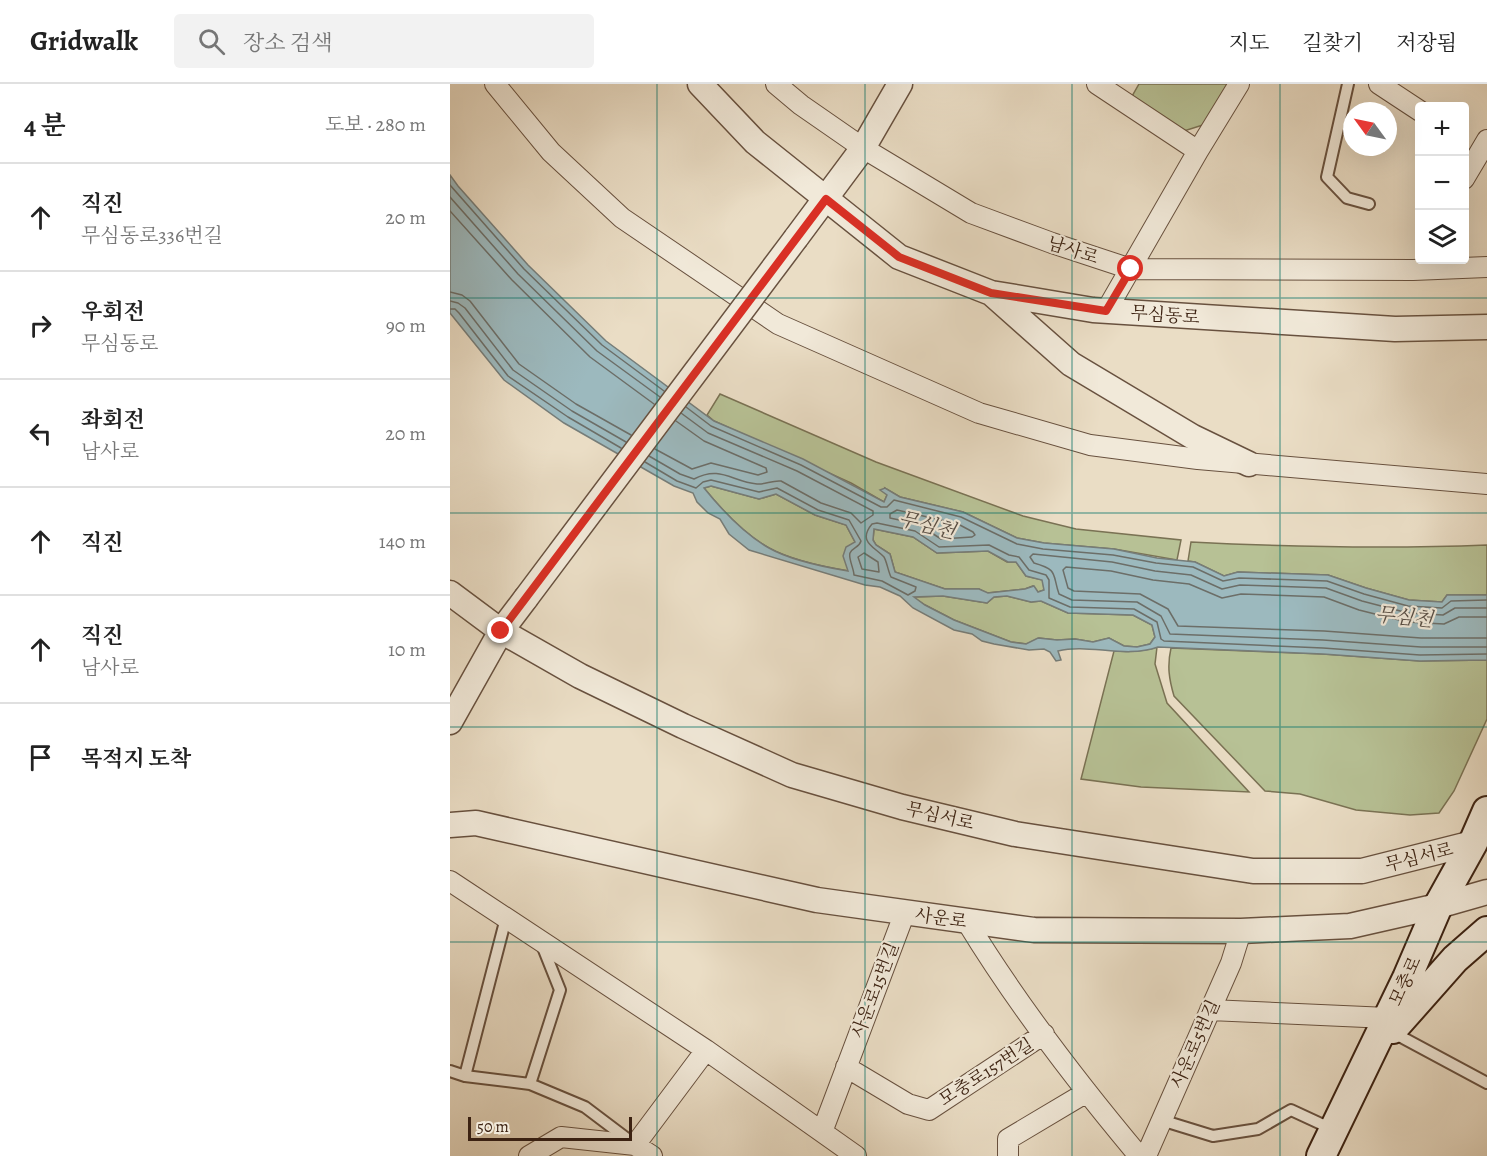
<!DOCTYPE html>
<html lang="ko">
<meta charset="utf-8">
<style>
body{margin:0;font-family:Alegreya,"Noto Serif KR",serif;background:#f2f2f2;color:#222}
.controls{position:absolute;right:18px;top:18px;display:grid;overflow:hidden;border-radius:6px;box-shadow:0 6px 24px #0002}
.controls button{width:54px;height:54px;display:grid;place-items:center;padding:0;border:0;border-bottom:2px solid #e0e0e0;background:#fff;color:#222;font:30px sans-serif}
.compass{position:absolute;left:893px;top:18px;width:54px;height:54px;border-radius:50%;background:#fff;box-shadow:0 6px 24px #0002;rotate:303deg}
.scale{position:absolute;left:18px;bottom:15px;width:164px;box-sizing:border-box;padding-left:6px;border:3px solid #3c2212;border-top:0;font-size:16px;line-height:21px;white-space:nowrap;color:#3c2212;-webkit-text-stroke:4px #f1e9d9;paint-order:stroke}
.stop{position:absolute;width:18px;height:18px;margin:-14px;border:4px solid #d93025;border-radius:50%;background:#fff}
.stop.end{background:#d93025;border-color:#fff;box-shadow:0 2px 6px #0008}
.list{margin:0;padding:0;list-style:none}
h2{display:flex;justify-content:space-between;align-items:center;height:78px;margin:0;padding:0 24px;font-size:26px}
h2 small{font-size:20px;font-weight:400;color:#767676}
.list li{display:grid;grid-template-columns:39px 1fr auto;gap:18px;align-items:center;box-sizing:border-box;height:108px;padding:0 24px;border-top:2px solid #e0e0e0}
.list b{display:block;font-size:22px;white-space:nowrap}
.list p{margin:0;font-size:20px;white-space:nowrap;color:#767676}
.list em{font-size:20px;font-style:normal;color:#767676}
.icon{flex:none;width:33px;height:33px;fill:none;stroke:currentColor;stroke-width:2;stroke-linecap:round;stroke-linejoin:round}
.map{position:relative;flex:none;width:1037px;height:1072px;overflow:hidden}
header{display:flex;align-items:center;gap:36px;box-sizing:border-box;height:84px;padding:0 30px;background:#fff;border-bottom:2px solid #e0e0e0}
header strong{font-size:28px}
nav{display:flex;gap:33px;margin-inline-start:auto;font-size:21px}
.search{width:420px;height:54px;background:#f2f2f2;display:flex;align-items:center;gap:15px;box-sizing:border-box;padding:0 21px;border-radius:6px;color:#767676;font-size:22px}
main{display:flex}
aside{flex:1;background:#fff}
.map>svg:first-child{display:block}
</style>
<header>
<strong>Gridwalk</strong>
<div class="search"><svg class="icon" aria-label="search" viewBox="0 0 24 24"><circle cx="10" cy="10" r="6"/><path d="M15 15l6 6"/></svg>장소 검색</div>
<nav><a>지도</a><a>길찾기</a><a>저장됨</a></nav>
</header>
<main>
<aside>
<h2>4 분<small>도보 · 280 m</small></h2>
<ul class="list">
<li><svg class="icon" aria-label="ahead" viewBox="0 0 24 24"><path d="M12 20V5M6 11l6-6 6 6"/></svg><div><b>직진</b><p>무심동로336번길</p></div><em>20 m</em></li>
<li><svg class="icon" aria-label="right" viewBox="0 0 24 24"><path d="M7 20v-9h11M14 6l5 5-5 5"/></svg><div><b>우회전</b><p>무심동로</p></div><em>90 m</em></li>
<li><svg class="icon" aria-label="left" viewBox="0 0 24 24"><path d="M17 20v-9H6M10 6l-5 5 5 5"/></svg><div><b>좌회전</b><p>남사로</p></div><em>20 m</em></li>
<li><svg class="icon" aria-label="ahead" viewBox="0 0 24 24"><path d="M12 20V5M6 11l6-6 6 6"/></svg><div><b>직진</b></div><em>140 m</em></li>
<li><svg class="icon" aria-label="ahead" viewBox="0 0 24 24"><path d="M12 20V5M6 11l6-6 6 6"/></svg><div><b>직진</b><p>남사로</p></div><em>10 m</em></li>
<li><svg class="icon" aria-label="arrive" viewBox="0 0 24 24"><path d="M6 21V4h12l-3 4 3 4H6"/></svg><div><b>목적지 도착</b></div></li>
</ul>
</aside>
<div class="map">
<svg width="1037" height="1072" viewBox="0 0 1037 1072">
<rect width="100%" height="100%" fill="#eaddc5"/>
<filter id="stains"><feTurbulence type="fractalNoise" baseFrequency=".00333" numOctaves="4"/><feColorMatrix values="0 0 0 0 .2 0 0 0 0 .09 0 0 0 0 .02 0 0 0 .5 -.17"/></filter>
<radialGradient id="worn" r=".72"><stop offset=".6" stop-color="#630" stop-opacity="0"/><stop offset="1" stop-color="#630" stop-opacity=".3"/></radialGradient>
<path fill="#b7c195" stroke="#7a7254" stroke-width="1.5" d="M689 0H782L759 39 734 47 681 14Z
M270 310 426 378 573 432 626 445 731 456 727 476 664 465 594 459 567 454 513 428 450 413 435 404 437 411 434 418 401 399 264 337 257 331Z
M261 402 309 415 326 410 365 431 396 441 405 458 399 487C374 483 341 476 319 464 296 451 271 425 254 404Z
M424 445 463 453 487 469 538 467 557 478H566L576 492 593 496 594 506 588 508 583 502 575 505 537 509 529 505H495L445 488 440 470 426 461 423 456Z
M741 458C840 463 938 465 1037 461V511H997L992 518 959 516 916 504 878 491 788 488 774 492 745 478 738 477Z
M493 512 537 519 544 513 557 512 581 518 591 517 618 529 683 531 702 541 705 553 700 560 687 563 674 562 659 554 643 558 625 555 607 556 589 554 577 560 561 558 504 536 475 521 463 513Z
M707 563 705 580 717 619 799 708 691 703 631 695 664 567C679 568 693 568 707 563Z
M721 564 873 570 970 577 1037 576V635L1004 707 989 729 960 731 906 726 850 710 815 707 724 612C719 595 717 582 721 564Z"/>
<path fill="#9cb9be" stroke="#767d79" stroke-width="1.5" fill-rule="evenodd" d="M0 91 8 102 78 181 156 257 264 337 353 375 434 418 437 411 430 406 435 404 450 413 513 428 567 454 594 459 664 465 707 474 745 478 774 492 788 488 878 491 916 504 959 516 992 518 997 511H1037V576L970 577 873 570 708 563C674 575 639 559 608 567L611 576 606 577 600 568 594 565 579 566 544 560 532 557 522 550 504 546 463 524 450 512 430 503 415 501 299 466 279 450 270 435 258 429 247 418 243 409 224 402 114 339 54 296 0 229ZM261 402 309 415 326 410 365 431 396 441 405 458 396 463 393 472 398 487C374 483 340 476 319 464 296 451 271 425 254 404ZM424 445 463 453 487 469 538 467 558 478H566L576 492 592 496 594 506 588 508 584 502 575 505 538 509 529 505H495L445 488 440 470 426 461 423 456ZM493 512 537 519 544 513 557 512 581 518 591 517 618 529 683 531 702 541 705 553 700 560 687 563 674 562 659 554 643 558 625 555 607 556 588 554 576 560 561 558 504 536 475 521 464 513Z"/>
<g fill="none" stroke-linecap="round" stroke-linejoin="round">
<path stroke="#6c6e68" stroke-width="1.5" d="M0 101 74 185 152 261 214 307
M0 113 68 190 147 267 210 313
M0 127 62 196 140 273 204 320
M0 208 12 211 20 217 69 280 126 320 181 351
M0 217 8 219 15 224 63 286 122 327 176 358
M0 225H5L9 229 58 292 118 333 171 364
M236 323 261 342 351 381 431 423H437L444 416 511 433 567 460 593 465 663 471 706 479 743 483 773 497 789 494 877 497 914 510 958 522 992 524 1001 517 1037 516
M205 365 242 385 261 379 308 391 317 388 316 384 254 357 226 337
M199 372 230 390 244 395C271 381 282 398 307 400 315 401 322 396 331 397L371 419 401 429 411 439 423 431V427L347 387 258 349 231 329
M195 378 227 397 246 404 253 398 261 396 309 408 327 404 368 426 399 436 411 457C409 464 403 463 400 469 398 474 404 485 404 491L432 497 458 511 465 507 466 503 441 493C438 487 437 478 434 473 425 463 407 458 422 440L427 439 465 447 489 463 539 461 559 471 569 473 579 486 596 491 599 496V514L620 523 684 525 707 538 711 555 714 557 873 564 970 571 1037 570
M447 426 508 440 523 448 525 451 522 453 491 455 468 440 440 434V430Z
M414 469 428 478 429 488 412 485 408 473Z
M1037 524H1005L993 531 958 529 912 517 876 504 790 501 772 505 741 491 705 487 662 478 583 470 580 473 584 479C609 486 602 490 609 510L622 516 687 518 711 532 720 550 873 556 971 563H1037
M1037 533H1009L994 540 957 538 909 526 874 513 791 510 772 514 739 500 703 496 661 487 616 483 613 486 618 504 624 507 690 510 718 525 728 542 874 547 971 554H1037"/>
<defs>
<path id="service" d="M898 0 877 93 897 114 919 120
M942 948 1037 999
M0 987 15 992 80 1000 135 1023 180 1057
M15 992 56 834
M80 1000 110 906 92 861
M711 1036 763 1052 808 1045 841 1026 882 1045"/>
<path id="minor" d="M45 0 101 68 172 134 328 240 529 329 640 361 748 375 1037 400
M326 0 351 21 413 64 521 129 602 159 681 185 963 186 1037 183
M647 0 748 67
M929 0 970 27
M1014 95 1037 56
M656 227 748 67 789 0
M0 797 256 966 406 1072
M517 838C567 920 627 998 689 1072
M760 926 938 934
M396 983 458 1020 479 1026 594 950
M372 1048 455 828
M185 1061 202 1072
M79 1072 111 1053 185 1061 256 966
M558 1072V1055L637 1008
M696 1072 781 879 791 847"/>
<path id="tertiary" d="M250 0 305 58 449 173 541 209 643 226 945 245 1037 243
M346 154 413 64 450 0
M541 209 621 280 743 353 799 380
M0 509 51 547 130 592 233 642 342 691 452 723 565 750 803 787H912L1023 759
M0 638 51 547 76 514
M0 741 26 739 367 816 584 846 791 847 900 842 988 822 1037 808"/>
<path id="secondary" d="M943 945 1005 875 1037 847
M871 1072 957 894 988 822 1023 759 1037 727"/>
</defs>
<use href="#service" stroke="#68513f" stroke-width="14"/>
<use href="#minor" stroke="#68513f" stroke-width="22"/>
<use href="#tertiary" stroke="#68513f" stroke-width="27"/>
<use href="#secondary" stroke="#3c2212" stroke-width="32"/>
<use href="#service" stroke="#f1e9d9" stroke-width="10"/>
<use href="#minor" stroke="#f1e9d9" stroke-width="20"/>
<use href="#tertiary" stroke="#f1e9d9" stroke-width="24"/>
<use href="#secondary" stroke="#f1e9d9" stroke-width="28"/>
<defs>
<path id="tertiary-bridge" d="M76 514 346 154"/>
</defs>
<use href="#tertiary-bridge" stroke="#68513f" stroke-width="27" stroke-linecap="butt"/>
<use href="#tertiary-bridge" stroke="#f1e9d9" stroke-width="24"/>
</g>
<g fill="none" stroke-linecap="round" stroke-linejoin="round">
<path stroke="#d93025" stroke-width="8" d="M51 547 376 115 449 173 541 209 656 227 681 185"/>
</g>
<path fill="none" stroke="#0f766e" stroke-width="1.5" stroke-opacity="0.55" d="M207 0V1072M415 0V1072M622 0V1072M830 0V1072M0 214H1037M0 429H1037M0 643H1037M0 858H1037"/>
<g text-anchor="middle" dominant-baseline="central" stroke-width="4.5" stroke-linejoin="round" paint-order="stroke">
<g font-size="18" fill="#3c2212" stroke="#f1e9d9">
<text transform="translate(623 166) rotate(18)">남사로</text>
<text transform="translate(715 231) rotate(4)">무심동로</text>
<text transform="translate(490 732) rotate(13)">무심서로</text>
<text transform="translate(969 773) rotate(-14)">무심서로</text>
<text transform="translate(491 834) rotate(8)">사운로</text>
<text transform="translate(955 897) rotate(-65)">모충로</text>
<text transform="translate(425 906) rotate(-69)">사운로15번길</text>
<text transform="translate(745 960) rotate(-66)">사운로5번길</text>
<text transform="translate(536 988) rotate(-33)">모충로157번길</text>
</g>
<g font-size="20" font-style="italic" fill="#594f46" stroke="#f1e9d9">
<text transform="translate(477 441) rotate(14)">무심천</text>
<text transform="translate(954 533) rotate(6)">무심천</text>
</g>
</g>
<rect width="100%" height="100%" filter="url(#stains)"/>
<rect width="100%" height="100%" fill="url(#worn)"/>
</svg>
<div class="controls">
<button>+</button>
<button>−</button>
<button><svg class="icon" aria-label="layers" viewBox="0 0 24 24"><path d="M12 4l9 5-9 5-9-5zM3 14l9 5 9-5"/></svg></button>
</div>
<svg class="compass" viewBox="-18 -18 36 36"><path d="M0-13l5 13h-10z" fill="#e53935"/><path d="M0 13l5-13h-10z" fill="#767676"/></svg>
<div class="scale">50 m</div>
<div class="stop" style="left:681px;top:185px"></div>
<div class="stop end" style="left:51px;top:547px"></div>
</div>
</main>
